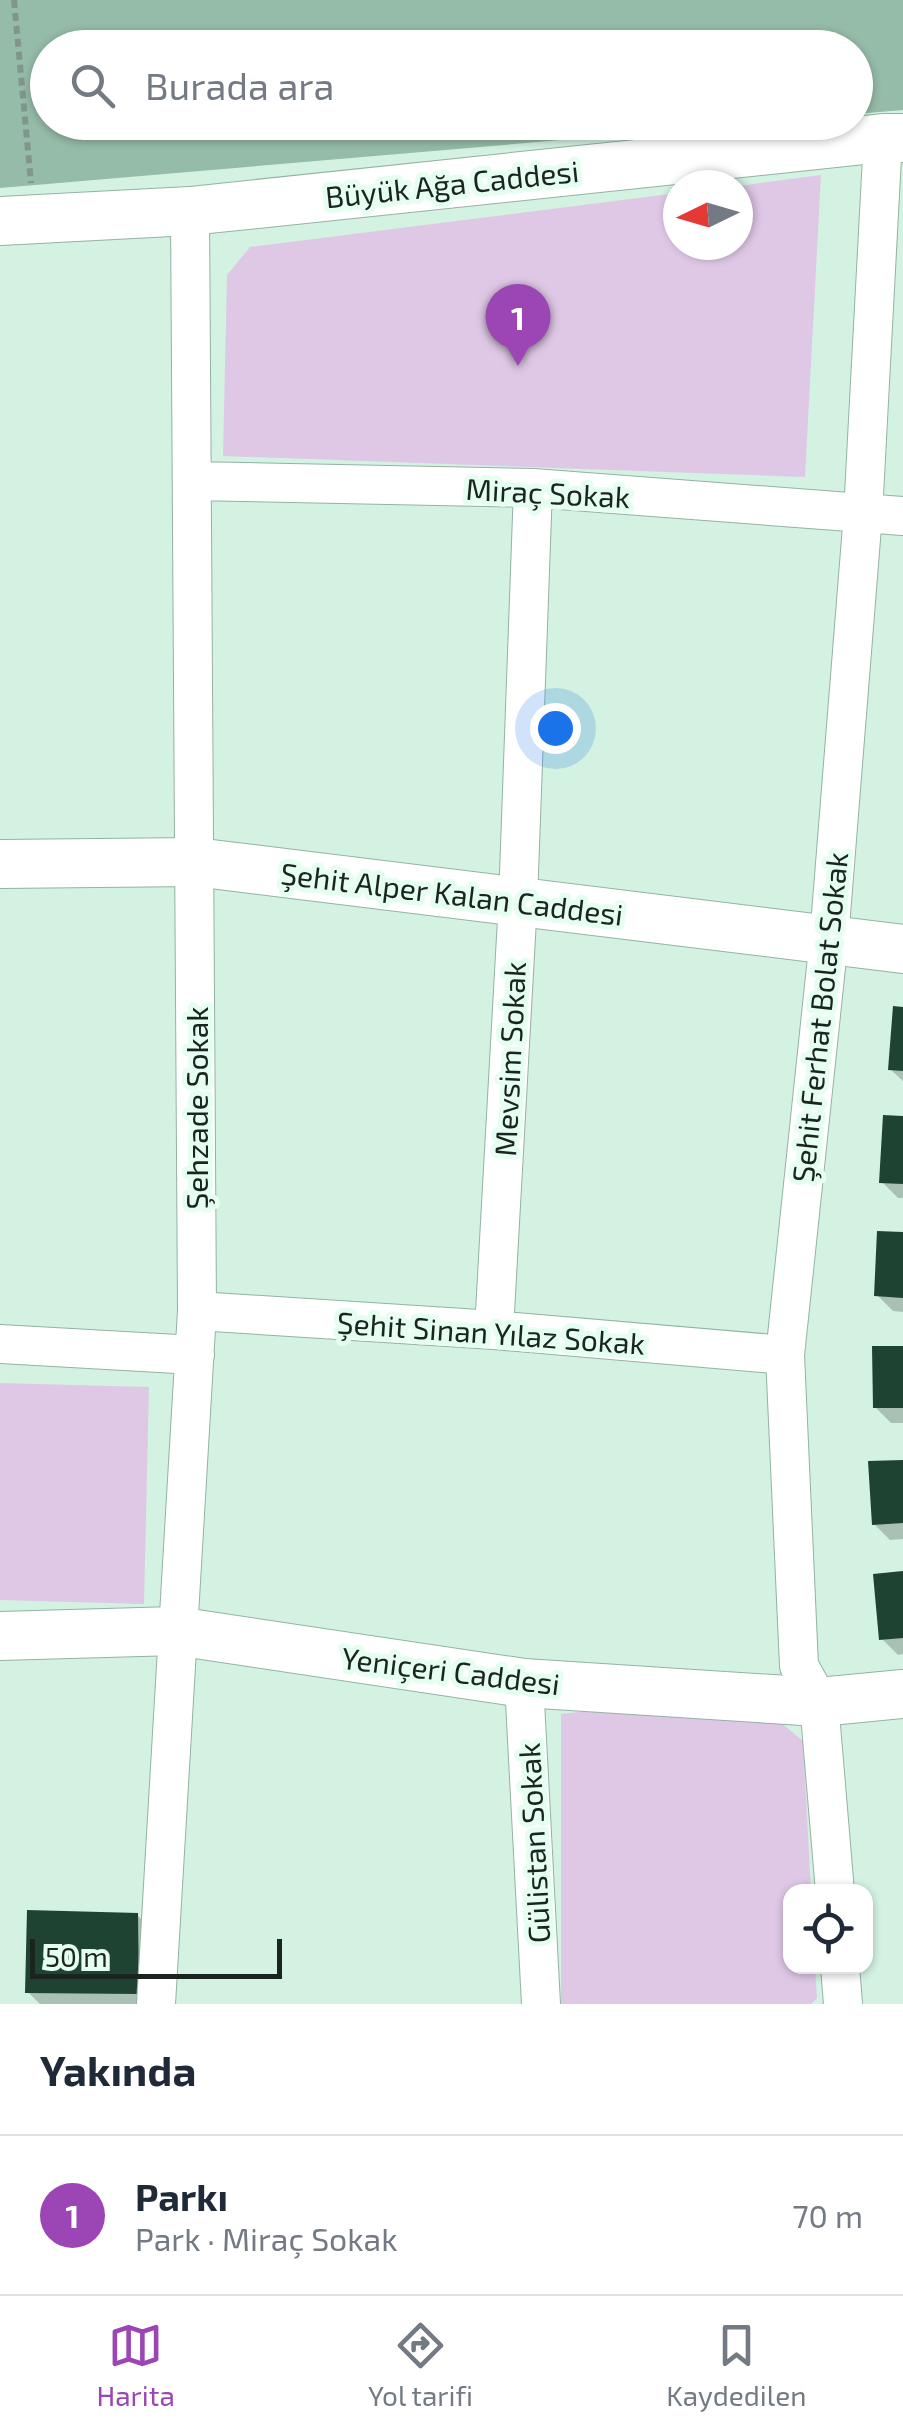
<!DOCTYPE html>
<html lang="tr">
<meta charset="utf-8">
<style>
body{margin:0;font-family:"Exo 2",sans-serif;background:#f2f2f3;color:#1f2937}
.controls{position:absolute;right:30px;bottom:30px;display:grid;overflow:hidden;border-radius:20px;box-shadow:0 2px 8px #0004}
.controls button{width:90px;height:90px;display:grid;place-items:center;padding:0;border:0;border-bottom:2px solid #e0e1e3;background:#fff;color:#1f2937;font:50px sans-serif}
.compass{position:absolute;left:663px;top:170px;width:90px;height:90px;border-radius:50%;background:#fff;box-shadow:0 2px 8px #0004;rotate:265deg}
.scale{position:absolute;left:30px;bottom:25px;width:252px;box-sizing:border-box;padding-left:10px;border:5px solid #1a251f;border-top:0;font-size:28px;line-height:35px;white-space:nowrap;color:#1a251f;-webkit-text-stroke:8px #e5fef1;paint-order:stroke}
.you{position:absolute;left:555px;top:728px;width:35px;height:35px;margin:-25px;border:8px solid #fff;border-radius:50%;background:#1a73e8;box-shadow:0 0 0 15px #1a73e833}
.badge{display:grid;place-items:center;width:65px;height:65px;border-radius:50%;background:#9b46b4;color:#fff;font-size:32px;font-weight:700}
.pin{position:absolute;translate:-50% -82px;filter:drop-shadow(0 2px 5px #0008)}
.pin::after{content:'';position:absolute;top:52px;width:35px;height:30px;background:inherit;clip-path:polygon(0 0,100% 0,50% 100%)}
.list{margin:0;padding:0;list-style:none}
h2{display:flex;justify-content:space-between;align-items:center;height:130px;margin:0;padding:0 40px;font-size:42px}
h2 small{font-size:32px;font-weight:400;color:#747a83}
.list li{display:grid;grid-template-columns:65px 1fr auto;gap:30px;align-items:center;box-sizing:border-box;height:160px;padding:0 40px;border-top:2px solid #e0e1e3}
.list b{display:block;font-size:38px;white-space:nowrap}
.list p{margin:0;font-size:32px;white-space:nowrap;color:#747a83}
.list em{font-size:32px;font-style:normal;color:#747a83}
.icon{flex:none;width:55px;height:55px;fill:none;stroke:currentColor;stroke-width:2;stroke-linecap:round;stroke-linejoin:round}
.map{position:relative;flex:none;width:903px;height:2004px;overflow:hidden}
.search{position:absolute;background:#fff;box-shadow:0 2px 8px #0004;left:30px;right:30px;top:30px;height:110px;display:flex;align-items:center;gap:25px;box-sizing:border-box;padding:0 35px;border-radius:55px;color:#747a83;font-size:38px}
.sheet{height:290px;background:#fff}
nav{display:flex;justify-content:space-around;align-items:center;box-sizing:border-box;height:140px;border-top:2px solid #e0e1e3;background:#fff;font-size:28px;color:#747a83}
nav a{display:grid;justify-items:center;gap:5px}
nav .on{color:#9b46b4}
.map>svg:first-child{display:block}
</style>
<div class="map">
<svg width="903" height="2004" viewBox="0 0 903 2004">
<rect width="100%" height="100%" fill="#d3f2e2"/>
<path fill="#dfc8e6" d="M821 175 805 477 223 456 227 275 250 247 678 193V245H738V186Z
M0 1383 149 1387 144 1604 0 1600Z
M598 1710 774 1717 803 1741 811 1891 790 1892V1966L815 1967 817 1998 811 2004H561V1714Z"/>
<path fill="#95bca8" d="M0 0H903V110L856 114V48H48V122L761 123 0 188Z"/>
<path fill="#0003" d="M903 1009V1081L890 1069Z
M903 1119V1198H898L882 1182Z
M903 1235V1312L893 1311 877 1295Z
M903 1349V1423H891L875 1407Z
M903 1462V1539L890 1540 874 1524Z
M903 1574V1654L898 1655 882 1639Z
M137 1915 153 1931 154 2004H40L28 1992Z"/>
<path fill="#1f4333" d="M893 1006 903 1007V1071L888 1070Z
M883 1115 903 1116V1184L879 1183Z
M877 1231 903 1232V1298L874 1296Z
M872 1346H903V1408H873Z
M903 1460V1523L872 1525 868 1461Z
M903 1571V1638L879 1640 873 1574Z
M27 1910 138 1913 139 1994 25 1993Z"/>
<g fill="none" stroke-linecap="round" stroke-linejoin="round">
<defs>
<path id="minor" d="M192 481 533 488 903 516
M197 1311 494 1330 785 1355
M494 1330 518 901 533 488
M0 1344 195 1355
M524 1683 541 2004
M835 1892 819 1702 799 1666 785 1355 829 939 863 514 883 138
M840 1966 843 2004
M156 2004 197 1311 190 211"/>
<path id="tertiary" d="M0 221 190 211 883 138H903
M0 864 195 862 903 949
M0 1636 176 1631 524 1683 819 1702 903 1694"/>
</defs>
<use href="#minor" stroke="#95b2a3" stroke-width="40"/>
<use href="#tertiary" stroke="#95b2a3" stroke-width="50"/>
<path stroke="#80968b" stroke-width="6" stroke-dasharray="8 5" stroke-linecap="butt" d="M14 0 31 183"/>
<use href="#minor" stroke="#fff" stroke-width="38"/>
<use href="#tertiary" stroke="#fff" stroke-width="48"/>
</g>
<g text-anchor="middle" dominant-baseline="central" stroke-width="10" stroke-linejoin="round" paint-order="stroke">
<g font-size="30" fill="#1a251f" stroke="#e5fef1">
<text transform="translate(452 183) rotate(-6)">Büyük Ağa Caddesi</text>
<text transform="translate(548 492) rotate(3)">Miraç Sokak</text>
<text transform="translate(452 893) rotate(7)">Şehit Alper Kalan Caddesi</text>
<text transform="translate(819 1017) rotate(-84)">Şehit Ferhat Bolat Sokak</text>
<text transform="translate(509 1059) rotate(-87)">Mevsim Sokak</text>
<text transform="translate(196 1108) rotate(-90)">Şehzade Sokak</text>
<text transform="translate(491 1332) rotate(4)">Şehit Sinan Yılaz Sokak</text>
<text transform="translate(451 1670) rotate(7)">Yeniçeri Caddesi</text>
<text transform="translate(533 1843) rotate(-93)">Gülistan Sokak</text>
</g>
</g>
</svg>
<div class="controls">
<button><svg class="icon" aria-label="locate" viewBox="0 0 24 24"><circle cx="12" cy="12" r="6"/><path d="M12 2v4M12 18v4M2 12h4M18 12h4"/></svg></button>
</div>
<svg class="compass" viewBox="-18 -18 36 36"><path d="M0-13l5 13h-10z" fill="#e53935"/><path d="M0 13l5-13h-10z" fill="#747a83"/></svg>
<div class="scale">50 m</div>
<div class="you"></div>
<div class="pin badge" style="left:518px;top:366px">1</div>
<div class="search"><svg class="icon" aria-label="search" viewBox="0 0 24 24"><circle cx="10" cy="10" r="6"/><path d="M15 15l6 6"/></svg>Burada ara</div>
</div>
<section class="sheet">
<h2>Yakında<small></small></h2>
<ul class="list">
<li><span class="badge">1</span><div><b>Parkı</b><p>Park · Miraç Sokak</p></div><em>70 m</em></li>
</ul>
</section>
<nav>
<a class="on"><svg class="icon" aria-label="map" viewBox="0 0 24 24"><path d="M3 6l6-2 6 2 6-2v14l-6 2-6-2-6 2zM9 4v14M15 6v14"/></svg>Harita</a>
<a><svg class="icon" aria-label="directions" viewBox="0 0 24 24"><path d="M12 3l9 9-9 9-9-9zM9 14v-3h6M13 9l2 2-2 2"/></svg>Yol tarifi</a>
<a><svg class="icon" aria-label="saved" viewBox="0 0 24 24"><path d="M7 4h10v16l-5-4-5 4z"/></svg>Kaydedilen</a>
</nav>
